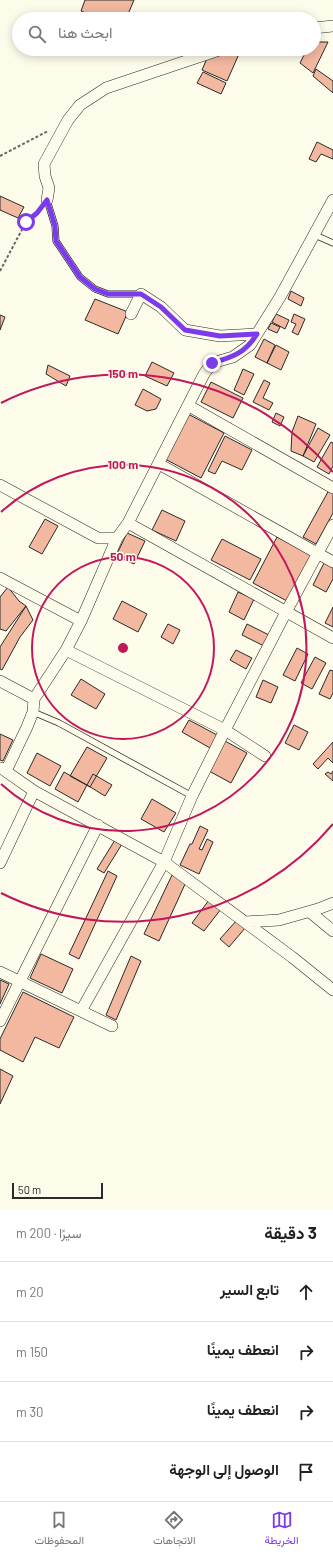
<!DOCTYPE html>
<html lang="ar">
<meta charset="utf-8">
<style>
body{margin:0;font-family:Barlow,Vazirmatn,sans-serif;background:#f2f2f2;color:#222;direction:rtl}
.scale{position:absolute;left:12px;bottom:10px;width:91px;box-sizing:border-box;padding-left:4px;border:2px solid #2b2b2b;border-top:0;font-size:11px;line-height:14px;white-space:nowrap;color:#2b2b2b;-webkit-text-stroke:3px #fdfbea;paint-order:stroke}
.stop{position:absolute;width:12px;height:12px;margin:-9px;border:3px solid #7c3aed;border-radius:50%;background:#fff}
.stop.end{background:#7c3aed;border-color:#fff;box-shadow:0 1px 4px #0008}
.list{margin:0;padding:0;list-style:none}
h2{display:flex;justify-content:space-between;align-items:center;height:52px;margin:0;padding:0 16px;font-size:17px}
h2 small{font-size:13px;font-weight:400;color:#767676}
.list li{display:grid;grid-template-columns:26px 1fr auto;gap:12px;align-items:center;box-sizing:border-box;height:60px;padding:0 16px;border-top:1px solid #e0e0e0}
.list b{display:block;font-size:15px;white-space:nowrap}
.list em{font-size:13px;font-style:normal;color:#767676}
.icon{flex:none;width:22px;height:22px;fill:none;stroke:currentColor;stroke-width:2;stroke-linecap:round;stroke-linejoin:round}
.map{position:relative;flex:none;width:333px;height:1209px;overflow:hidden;direction:ltr}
.search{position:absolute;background:#fff;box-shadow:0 2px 10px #0003;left:12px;right:12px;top:12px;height:44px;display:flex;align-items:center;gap:10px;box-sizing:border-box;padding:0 14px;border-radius:22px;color:#767676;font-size:15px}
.sheet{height:292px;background:#fff}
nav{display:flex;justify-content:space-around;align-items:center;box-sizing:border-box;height:56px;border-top:1px solid #e0e0e0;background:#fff;font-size:11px;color:#767676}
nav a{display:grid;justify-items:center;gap:2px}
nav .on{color:#7c3aed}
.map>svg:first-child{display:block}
</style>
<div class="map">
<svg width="333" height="1209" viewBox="0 0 333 1209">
<rect width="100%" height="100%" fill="#fdfbea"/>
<path fill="#f2b8a0" stroke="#2b2b2b" d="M85 0H134L126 19H98L81 11Z
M314 42H328L313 73 300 63 307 49H314Z
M144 49H165L152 53Z
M239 54 227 81 202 70 208 56Z
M316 69 333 81V93L313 76Z
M203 72 226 83 221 94 197 83Z
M317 142 333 150V159L321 154 316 162 309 159Z
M0 196 24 207 18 218 0 210Z
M291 291 304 298 301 306 288 299Z
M95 299 128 312 118 334 85 320Z
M276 314 289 320 285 329 272 322Z
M294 314 305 319 298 335 292 332 296 324 291 322Z
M0 315 5 317 0 330Z
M271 323 280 327 277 333 268 329Z
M264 339 275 345 267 363 255 357Z
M276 345 289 352 281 370 267 363Z
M152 362 174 373 167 386 145 376Z
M48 365 70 376 66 386 46 374Z
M243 369 254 374 244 395 234 390Z
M264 380 270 383 263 398 273 403 269 410 253 402Z
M211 382 243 398 233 418 201 402Z
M143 389 161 399 156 409 147 411 135 405Z
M276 413 284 417 280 426 272 422Z
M188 414 224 433 201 478 165 459Z
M298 416 316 424 303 456 291 451 292 432Z
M318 428 330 435 314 462 303 456Z
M225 436 252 450 242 470 222 461 215 474 208 471Z
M331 442 333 443V466L329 474 317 467Z
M329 490 333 492V513L316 544 303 537Z
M162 510 185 521 176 541 152 530Z
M45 519 58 526 42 554 29 547Z
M127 533 145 541 134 564 116 556Z
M277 537 311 555 287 601 253 583Z
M222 539 261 559 250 580 211 560Z
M324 563 333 568V579L326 592 313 585Z
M8 587 19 601 26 606 6 631 0 629V597Z
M238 592 254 599 244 620 229 612Z
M122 601 147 614 138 632 113 619Z
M26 606 33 620 20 637 2 670 0 669V647Z
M333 607V627L325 623Z
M168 624 180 630 173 644 161 637Z
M247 624 269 635 264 646 242 635Z
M297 648 308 654 295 681 283 675Z
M236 650 252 658 246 669 230 660Z
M315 657 326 663 312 689 301 683Z
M330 670 333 671V693L330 699 319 694Z
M81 679 105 694 96 709 71 695Z
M263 680 278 687 271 703 256 697Z
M189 720 217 735 210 748 182 732Z
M294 725 308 732 299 750 285 743Z
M0 734 13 740 3 761 0 760Z
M225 741 247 753 231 783 209 771Z
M333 742V763L328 758 318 769 313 764Z
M87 747 107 758 90 787 70 776Z
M37 753 61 766 50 786 27 773Z
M333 771V781L325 774 328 772 331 774Z
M64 772 87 785 78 802 55 789Z
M93 774 112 785 105 796 87 785Z
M152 799 176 813 164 832 141 819Z
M200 826 208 830 199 849 202 850 207 839 213 842 199 874 180 865 190 844H192Z
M115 840 122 844 104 873 97 869Z
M108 871 117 876 79 959 69 954Z
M172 875 186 882 159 941 144 934Z
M209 900 221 909 204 931 192 923Z
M237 920 246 927 229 947 220 939Z
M41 954 73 969 62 993 30 978Z
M131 956 141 961 116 1020 106 1015Z
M0 980 9 984 0 1004Z
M23 992 74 1017 59 1048 35 1037 23 1062 0 1050V1039Z
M0 1069 13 1076 0 1104Z"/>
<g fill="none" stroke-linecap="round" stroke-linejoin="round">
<defs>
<path id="lane" d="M47 200 55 226 56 241 80 277 95 289 108 294H141
M315 235 333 243
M33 712 59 723 192 796"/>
<path id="street" d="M314 28 333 26
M47 200 49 188 45 176 44 164 68 120 80 105 106 88 222 49
M131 314 141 294 161 307 185 330 220 336 257 334
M189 406 333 488
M159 464 333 562
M0 485 98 538H117
M128 523 333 638
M0 578 81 621
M66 650 225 730 265 756
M0 681 34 699
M1 768 34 791 164 862 292 957 333 990
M6 771 27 727 33 712 34 699 66 650 81 621 117 538 128 523 204 374 212 363 233 357 250 345 280 297 333 200
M0 863 34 791
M310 912 333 931
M245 922 279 920 318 909 333 903
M0 972 112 1026
M81 1011 164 862 192 796 225 730 286 612 333 525
M0 1021 98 825"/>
</defs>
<use href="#lane" stroke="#2b2b2b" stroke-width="7"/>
<use href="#street" stroke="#2b2b2b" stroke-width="12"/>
<path stroke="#6a6964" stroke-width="2" stroke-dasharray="3 2" stroke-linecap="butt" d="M0 156 48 131
M0 271 26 222 37 213 40 209"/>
<use href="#lane" stroke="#fdfbea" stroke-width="5.5"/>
<use href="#street" stroke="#fdfbea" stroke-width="11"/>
</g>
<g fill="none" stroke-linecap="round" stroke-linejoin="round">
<path stroke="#7c3aed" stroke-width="5" d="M26 222 37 213 47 200 55 226 56 241 80 277 95 289 108 294H141L161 307 185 330 220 336 257 334C245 353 233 357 212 363"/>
</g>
<g fill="none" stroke="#c2185b" stroke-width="2">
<circle cx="123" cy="648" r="91"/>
<path d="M1 512A183 183 0 1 1 1 784"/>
<path d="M333 824A274 274 0 0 1 1 893M1 403A274 274 0 0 1 333 472"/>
</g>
<circle cx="123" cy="648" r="6" fill="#c2185b" stroke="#fdfbea" stroke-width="2"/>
<g font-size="12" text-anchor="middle" font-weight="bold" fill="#c2185b" stroke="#fdfbea" stroke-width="3" stroke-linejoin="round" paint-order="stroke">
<text x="123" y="378">150 m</text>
<text x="123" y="469">100 m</text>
<text x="123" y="561">50 m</text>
</g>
</svg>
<div class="scale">50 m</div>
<div class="stop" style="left:26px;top:222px"></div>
<div class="stop end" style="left:212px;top:363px"></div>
<div class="search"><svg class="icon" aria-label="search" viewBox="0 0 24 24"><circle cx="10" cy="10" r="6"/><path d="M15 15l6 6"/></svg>ابحث هنا</div>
</div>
<section class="sheet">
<h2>3 دقيقة<small>سيرًا · 200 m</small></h2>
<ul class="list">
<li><svg class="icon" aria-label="ahead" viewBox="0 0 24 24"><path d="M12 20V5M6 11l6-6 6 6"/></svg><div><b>تابع السير</b></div><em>20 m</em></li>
<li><svg class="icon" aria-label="right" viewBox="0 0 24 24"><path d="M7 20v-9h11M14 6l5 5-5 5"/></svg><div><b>انعطف يمينًا</b></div><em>150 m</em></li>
<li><svg class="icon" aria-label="right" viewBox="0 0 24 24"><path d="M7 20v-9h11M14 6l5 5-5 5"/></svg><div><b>انعطف يمينًا</b></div><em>30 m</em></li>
<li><svg class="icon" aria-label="arrive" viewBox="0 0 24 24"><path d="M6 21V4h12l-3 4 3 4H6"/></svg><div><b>الوصول إلى الوجهة</b></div></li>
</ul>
</section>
<nav>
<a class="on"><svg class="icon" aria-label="map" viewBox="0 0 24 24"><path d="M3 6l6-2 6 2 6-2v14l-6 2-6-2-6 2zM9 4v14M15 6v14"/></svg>الخريطة</a>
<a><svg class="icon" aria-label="directions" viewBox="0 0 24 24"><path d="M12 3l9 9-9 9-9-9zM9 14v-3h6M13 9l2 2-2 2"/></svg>الاتجاهات</a>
<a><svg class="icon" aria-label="saved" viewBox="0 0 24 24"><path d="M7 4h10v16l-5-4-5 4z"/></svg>المحفوظات</a>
</nav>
